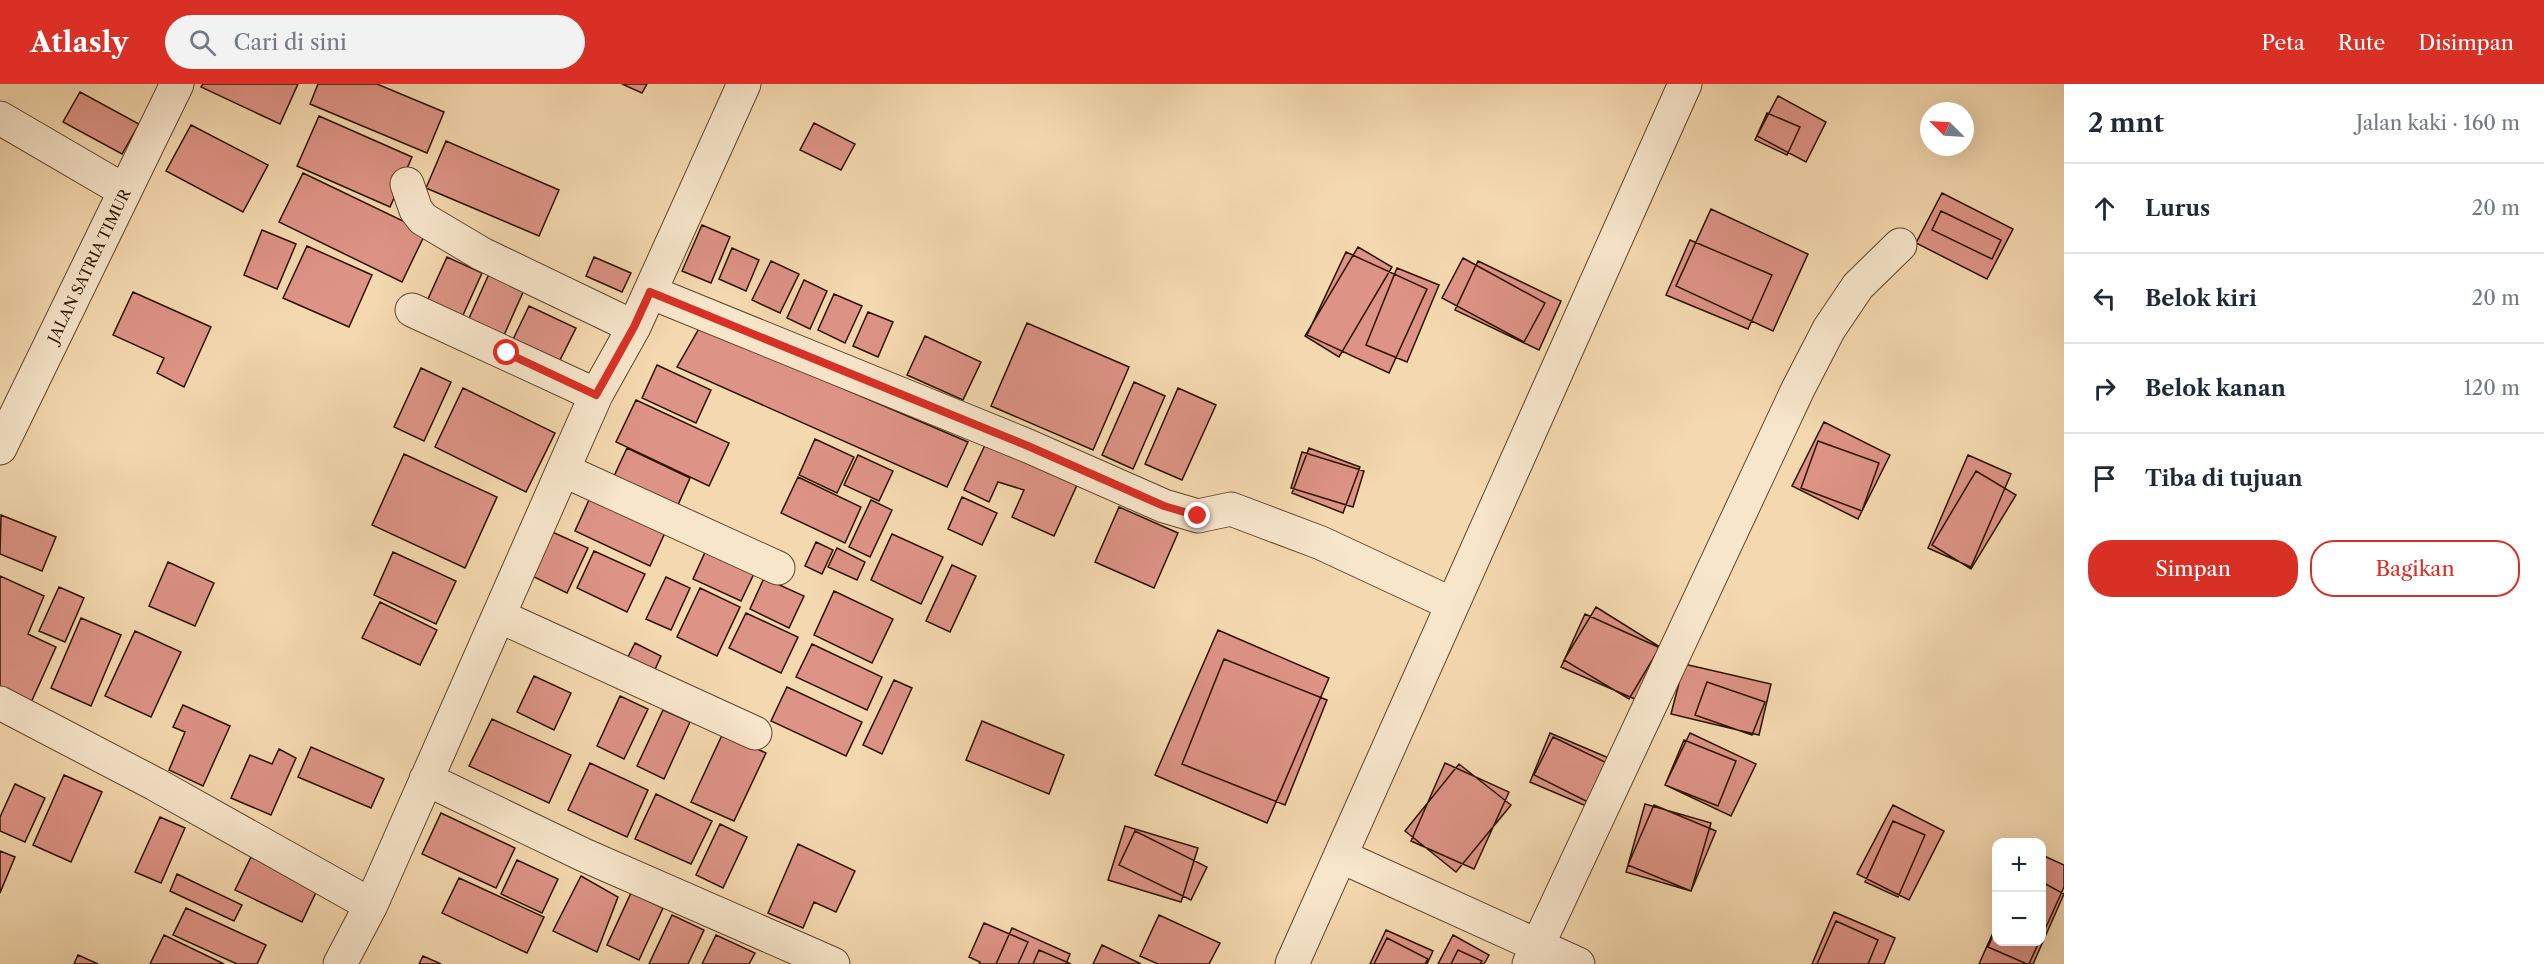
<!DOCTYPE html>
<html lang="id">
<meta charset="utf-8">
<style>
body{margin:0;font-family:"Libre Caslon Text",serif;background:#f2f2f3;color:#1f2937}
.controls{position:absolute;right:18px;bottom:18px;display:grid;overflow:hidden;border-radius:12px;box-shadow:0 6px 24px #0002}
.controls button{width:54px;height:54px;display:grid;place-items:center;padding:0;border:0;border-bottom:2px solid #e0e1e3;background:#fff;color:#1f2937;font:30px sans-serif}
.compass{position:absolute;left:1920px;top:18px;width:54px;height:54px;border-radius:50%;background:#fff;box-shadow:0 6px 24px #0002;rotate:294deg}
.stop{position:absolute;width:18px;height:18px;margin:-14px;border:4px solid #d93025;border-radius:50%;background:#fff}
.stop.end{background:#d93025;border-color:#fff;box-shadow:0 2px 6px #0008}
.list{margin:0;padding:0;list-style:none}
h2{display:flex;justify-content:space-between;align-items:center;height:78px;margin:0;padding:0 24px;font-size:26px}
h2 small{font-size:20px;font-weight:400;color:#747a83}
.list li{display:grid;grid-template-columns:39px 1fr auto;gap:18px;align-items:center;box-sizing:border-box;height:90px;padding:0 24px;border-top:2px solid #e0e1e3}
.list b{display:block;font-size:22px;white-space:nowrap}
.list em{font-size:20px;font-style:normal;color:#747a83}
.actions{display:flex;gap:12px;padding:18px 24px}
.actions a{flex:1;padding:14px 0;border:2px solid #d93025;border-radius:24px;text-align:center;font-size:21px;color:#d93025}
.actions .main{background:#d93025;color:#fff}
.icon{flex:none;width:33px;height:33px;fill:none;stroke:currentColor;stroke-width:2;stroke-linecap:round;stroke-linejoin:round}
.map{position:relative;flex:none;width:2064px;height:880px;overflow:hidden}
header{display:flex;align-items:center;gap:36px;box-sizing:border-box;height:84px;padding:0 30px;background:#d93025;color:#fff}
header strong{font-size:28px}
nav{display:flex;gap:33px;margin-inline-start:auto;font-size:21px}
.search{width:420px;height:54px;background:#f2f2f3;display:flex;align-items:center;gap:15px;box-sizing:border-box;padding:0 21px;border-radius:33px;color:#747a83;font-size:22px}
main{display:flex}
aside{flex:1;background:#fff}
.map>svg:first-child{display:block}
</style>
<header>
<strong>Atlasly</strong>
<div class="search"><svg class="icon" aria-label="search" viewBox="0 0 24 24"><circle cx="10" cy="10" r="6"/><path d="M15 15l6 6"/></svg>Cari di sini</div>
<nav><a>Peta</a><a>Rute</a><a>Disimpan</a></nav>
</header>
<main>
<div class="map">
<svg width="2064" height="880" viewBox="0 0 2064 880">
<rect width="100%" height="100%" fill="#f4d8af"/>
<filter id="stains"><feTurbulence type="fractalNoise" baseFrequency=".00333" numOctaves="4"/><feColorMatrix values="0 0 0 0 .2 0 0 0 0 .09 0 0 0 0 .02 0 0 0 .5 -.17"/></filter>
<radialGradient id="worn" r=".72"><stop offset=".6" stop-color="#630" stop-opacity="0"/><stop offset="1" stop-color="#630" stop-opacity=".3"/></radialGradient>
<path fill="#dd9385" stroke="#2d1300" stroke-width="1.5" d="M203 0H298L280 40 201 3Z
M318 0H377L444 28 427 69 310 20Z
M622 0H647L642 9Z
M80 8 139 40 122 70 63 38Z
M1778 12 1826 38 1806 78 1757 52Z
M1767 29 1800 43 1787 71 1755 56Z
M319 32 412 73 390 123 297 82Z
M814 39 855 60 841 86 800 66Z
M191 41 268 81 243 128 166 87Z
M446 57 559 106 539 152 426 104Z
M303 89 426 148 402 198 279 138Z
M1942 109 2013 145 1987 195 1916 159Z
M1711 125 1808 170 1773 247 1676 202Z
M1941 127 2001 156 1992 175 1932 146Z
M702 141 730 153 711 199 682 187Z
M262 146 296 160 277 205 244 191Z
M1690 156 1772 191 1748 245 1666 211Z
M307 162 372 191 349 243 283 214Z
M1358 163 1392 183 1339 273 1305 252Z
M732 164 759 176 746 207 719 195Z
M1346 168 1427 205 1389 289 1307 251Z
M447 173 482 189 458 242 423 226Z
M594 173 631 189 622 208 586 192Z
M1463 174 1545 219 1524 258 1442 214Z
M771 177 799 190 780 229 752 216Z
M1478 177 1561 217 1539 266 1455 226Z
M1397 184 1439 201 1407 278 1366 261Z
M489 190 524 206 501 258 465 243Z
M804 196 827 207 810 245 787 234Z
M133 208 211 243 184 303 157 289 164 274 113 251Z
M834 210 862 222 845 259 818 246Z
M529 222 576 244 554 288 508 266Z
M868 228 893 238 878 273 853 262Z
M1027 239 1129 283 1093 366 991 322Z
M700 243 968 358 947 403 677 283Z
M925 252 981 278 963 316 907 291Z
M657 281 711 306 696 339 642 314Z
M421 284 451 298 424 357 394 343Z
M1134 298 1165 312 1133 385 1102 371Z
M463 304 555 349 526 408 435 363Z
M1178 304 1216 321 1182 396 1145 380Z
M636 316 729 359 709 402 616 358Z
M1824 338 1890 371 1858 435 1792 402Z
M815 355 854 373 837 409 799 391Z
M1818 357 1879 379 1862 427 1801 404Z
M986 359 1077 401 1054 452 1012 433 1024 406 998 398 989 418 964 406Z
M627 364 690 394 673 432 609 403Z
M1309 364 1360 383 1343 429 1292 409Z
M1302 368 1364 387 1353 423 1291 404Z
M404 370 497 413 465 484 372 441Z
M858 371 893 387 879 417 844 401Z
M1968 371 2011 390 1971 483 1928 464Z
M1976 387 2016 411 1971 485 1932 461Z
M798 393 861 423 845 459 781 429Z
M593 407 668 442 650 482 575 447Z
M962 413 997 429 982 461 948 445Z
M871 416 892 426 870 473 849 463Z
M1119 423 1178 449 1154 504 1095 478Z
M1 431 56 453 42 487 0 470Z
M550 447 588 464 567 509 530 491Z
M892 450 943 473 921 520 871 496Z
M711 455 760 477 741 517 693 495Z
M816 458 833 466 822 490 805 482Z
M837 464 865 478 857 496 828 483Z
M594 467 645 490 627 528 577 504Z
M393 468 456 497 436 540 374 511Z
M168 478 214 499 195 542 149 522Z
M952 481 976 492 950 548 926 537Z
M0 492 44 512 28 550 56 563 29 623 0 609Z
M666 493 690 504 671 546 646 535Z
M764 494 804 512 789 544 750 525Z
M59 503 84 514 65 558 39 547Z
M700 504 740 523 717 572 677 553Z
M834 507 893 535 872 579 814 551Z
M380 518 437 546 420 581 362 554Z
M1596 523 1660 563 1629 615 1564 576Z
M746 529 798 553 781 589 729 564Z
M1585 530 1667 567 1644 619 1561 583Z
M81 534 121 551 91 622 51 604Z
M1218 546 1329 594 1267 739 1155 691Z
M135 547 181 568 151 633 105 612Z
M635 559 661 572 653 590 626 577Z
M812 560 882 593 867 626 796 593Z
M1224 575 1327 616 1285 721 1182 680Z
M1684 580 1771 600 1759 651 1671 630Z
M534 592 571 609 554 646 517 628Z
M894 596 912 604 882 670 863 661Z
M1707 598 1765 618 1752 651 1695 631Z
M787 603 862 638 846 672 771 637Z
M620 612 648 625 624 675 597 662Z
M183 621 230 642 203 702 169 686 185 648 173 643Z
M663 626 690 638 664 695 637 682Z
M492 635 571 671 549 719 469 682Z
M982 637 1064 671 1049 710 966 676Z
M723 649 766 669 734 737 691 718Z
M1550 649 1618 678 1598 727 1530 698Z
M1690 649 1756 680 1731 732 1665 701Z
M1553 653 1611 681 1592 720 1534 691Z
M1684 656 1736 677 1718 722 1665 701Z
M311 663 384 695 371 724 298 693Z
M279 665 296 674 271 731 231 714 250 671 272 680Z
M590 679 648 706 627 753 568 726Z
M1445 679 1509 708 1474 785 1411 757Z
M1459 680 1511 721 1456 788 1405 747Z
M64 691 102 708 71 778 33 761Z
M15 700 45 714 25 758 0 747V733Z
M656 710 712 737 691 780 635 755Z
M1645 720 1711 739 1691 807 1626 788Z
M1654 721 1716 747 1691 807 1628 781Z
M1893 721 1944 747 1909 816 1857 790Z
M441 729 515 764 496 804 422 770Z
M160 733 185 744 161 799 135 788Z
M1893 737 1925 751 1898 813 1865 798Z
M720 740 747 753 723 804 696 791Z
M1125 742 1198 764 1181 818 1108 796Z
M1135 747 1207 783 1191 816 1119 781Z
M798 760 855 787 836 828 814 818 803 844 768 829Z
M0 767 15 773 0 809Z
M2042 771 2064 781V803L2042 852Z
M251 773 318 804 302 838 235 806Z
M517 776 558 795 542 829 501 810Z
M177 790 242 821 234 837 170 807Z
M581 792 618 813 597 868 553 847Z
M459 794 544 833 527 869 442 829Z
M2042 798 2064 810 2033 880H2027L1988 863 1996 845V858H2042Z
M631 809 663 824 639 876 607 861Z
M186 824 266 861 257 880H237L173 851Z
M1834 828 1895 854 1884 880H1812Z
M672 831 704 846 688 880H649Z
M1159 831 1220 859 1209 880H1158L1140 872Z
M1836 837 1878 856 1868 880H1817Z
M984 839 1028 858 1018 880H979L980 878 969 873Z
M1996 842V858H2039L2029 880H1979Z
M1012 844 1070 870 1066 880H996Z
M1386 846 1433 867 1427 880H1370Z
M164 851 224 880H150Z
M716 851 755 869 749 880H702Z
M1453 851 1489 871 1484 880H1438Z
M1387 854 1428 875 1425 880H1374Z
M1102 861 1141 880H1093Z
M1039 866 1071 880H1033Z
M1458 866 1482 877 1480 880H1451Z
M78 871 98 880H74Z
M423 872 441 880H419Z"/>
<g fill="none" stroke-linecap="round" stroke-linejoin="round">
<defs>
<path id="street" d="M0 34 125 107
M407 100 416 126 423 135 482 170 634 243
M650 208 1028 362 1164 422 1198 432 1231 425 1321 459 1452 520
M412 226 596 311
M0 364 177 0
M563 386 778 484
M499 532 755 649
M0 619 155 700 371 821
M426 695 584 771 833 880
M1340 772 1578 880
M340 880 371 821 596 311 634 243 744 0
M1292 880 1685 0
M1529 880 1798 305 1829 245 1858 202 1900 161"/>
</defs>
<use href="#street" stroke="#5f442c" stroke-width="35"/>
<use href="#street" stroke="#f8e6cb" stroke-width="33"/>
</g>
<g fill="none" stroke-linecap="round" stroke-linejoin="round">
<path stroke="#d93025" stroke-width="8" d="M507 269 596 311 634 243 650 208 1028 362 1164 422 1198 432"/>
</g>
<g text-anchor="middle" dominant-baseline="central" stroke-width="6" stroke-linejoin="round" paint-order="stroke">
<g font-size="15" fill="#2d1300" stroke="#f8e6cb">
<text transform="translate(89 182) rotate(-64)">JALAN SATRIA TIMUR</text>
</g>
</g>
<rect width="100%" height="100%" filter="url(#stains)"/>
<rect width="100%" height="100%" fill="url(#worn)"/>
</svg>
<div class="controls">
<button>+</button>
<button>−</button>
</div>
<svg class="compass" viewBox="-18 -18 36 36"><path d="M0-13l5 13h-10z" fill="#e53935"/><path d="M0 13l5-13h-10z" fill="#747a83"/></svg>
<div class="stop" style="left:507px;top:269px"></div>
<div class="stop end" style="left:1198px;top:432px"></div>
</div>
<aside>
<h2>2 mnt<small>Jalan kaki · 160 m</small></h2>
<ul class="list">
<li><svg class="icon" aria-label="ahead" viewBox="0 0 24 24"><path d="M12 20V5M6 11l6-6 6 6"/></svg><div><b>Lurus</b></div><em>20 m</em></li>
<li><svg class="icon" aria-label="left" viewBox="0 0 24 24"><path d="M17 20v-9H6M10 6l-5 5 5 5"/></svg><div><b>Belok kiri</b></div><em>20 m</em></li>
<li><svg class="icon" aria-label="right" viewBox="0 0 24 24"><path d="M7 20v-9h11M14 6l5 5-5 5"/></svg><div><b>Belok kanan</b></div><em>120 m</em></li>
<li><svg class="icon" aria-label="arrive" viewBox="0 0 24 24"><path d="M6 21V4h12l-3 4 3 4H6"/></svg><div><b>Tiba di tujuan</b></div></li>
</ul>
<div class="actions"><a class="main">Simpan</a><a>Bagikan</a></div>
</aside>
</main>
